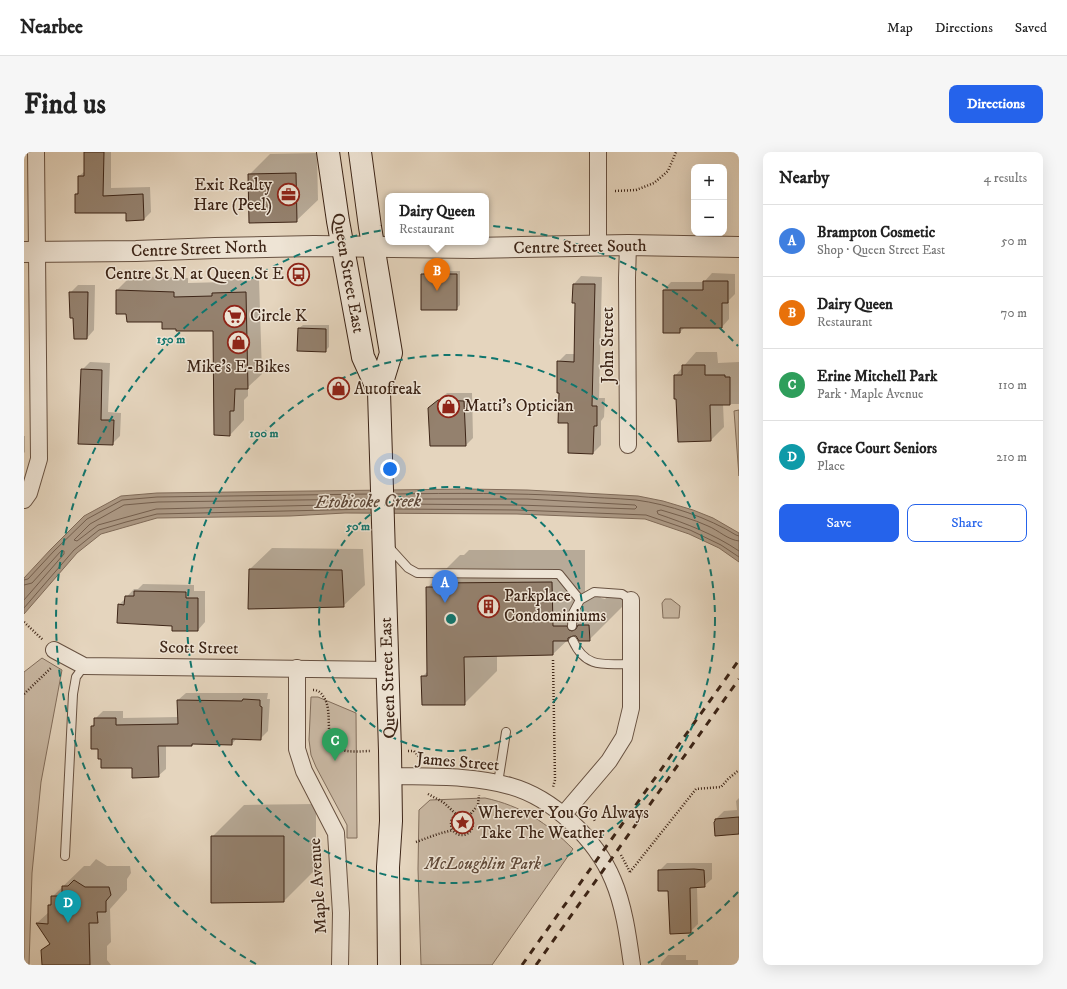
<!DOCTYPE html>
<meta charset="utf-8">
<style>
body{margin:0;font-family:"IM FELL DW Pica",serif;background:#f6f6f6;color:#222}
.controls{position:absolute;right:12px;top:12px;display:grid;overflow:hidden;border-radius:8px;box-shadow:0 4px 16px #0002}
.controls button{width:36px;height:36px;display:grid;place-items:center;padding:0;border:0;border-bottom:1px solid #e0e0e0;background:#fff;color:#222;font:20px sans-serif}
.you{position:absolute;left:366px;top:317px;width:14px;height:14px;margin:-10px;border:3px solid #fff;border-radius:50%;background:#1a73e8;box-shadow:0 0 0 6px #1a73e833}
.badge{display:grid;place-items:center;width:26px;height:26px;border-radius:50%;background:#2563eb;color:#fff;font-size:13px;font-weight:700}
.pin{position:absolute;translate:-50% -33px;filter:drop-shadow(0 1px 2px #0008)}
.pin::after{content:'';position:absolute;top:21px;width:14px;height:12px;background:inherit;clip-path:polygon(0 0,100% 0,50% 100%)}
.popup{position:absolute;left:361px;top:41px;width:104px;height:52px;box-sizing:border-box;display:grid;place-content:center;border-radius:8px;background:#fff;filter:drop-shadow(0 1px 3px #0005);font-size:13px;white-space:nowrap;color:#767676}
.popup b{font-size:15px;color:#222}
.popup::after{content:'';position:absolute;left:50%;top:100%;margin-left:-8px;border:8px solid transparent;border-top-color:#fff}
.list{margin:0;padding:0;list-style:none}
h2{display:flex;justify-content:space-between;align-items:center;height:52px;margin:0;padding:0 16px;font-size:17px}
h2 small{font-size:13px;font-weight:400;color:#767676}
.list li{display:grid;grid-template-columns:26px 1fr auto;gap:12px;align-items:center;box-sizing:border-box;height:72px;padding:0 16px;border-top:1px solid #e0e0e0}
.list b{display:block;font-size:15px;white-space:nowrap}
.list p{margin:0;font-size:13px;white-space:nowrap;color:#767676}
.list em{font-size:13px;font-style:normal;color:#767676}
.actions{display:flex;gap:8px;padding:12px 16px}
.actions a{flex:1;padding:9px 0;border:1px solid #2563eb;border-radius:8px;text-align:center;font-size:14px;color:#2563eb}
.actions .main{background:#2563eb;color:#fff}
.map{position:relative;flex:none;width:715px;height:813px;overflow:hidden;border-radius:8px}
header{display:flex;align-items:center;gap:24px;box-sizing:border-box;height:56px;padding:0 20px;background:#fff;border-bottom:1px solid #e0e0e0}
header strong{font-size:19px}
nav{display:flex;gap:22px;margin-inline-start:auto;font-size:14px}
.intro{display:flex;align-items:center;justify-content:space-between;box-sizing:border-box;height:96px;padding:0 24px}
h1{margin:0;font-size:28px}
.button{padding:10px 18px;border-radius:8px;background:#2563eb;color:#fff;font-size:14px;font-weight:700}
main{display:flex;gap:24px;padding:0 24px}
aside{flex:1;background:#fff;border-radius:8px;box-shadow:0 4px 16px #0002}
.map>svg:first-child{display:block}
</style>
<header>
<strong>Nearbee</strong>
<nav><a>Map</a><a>Directions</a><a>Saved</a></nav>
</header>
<div class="intro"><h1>Find us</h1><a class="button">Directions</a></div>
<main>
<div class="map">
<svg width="715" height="813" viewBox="0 0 715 813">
<rect width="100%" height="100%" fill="#e5d5be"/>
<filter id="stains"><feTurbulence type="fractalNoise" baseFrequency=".005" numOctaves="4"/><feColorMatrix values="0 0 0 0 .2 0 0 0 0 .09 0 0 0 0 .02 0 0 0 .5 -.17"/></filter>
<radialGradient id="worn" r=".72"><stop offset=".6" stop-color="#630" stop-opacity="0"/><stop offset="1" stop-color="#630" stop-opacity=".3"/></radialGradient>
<path fill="#c8b7a2" stroke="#826e5c" d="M715 258V324L710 259Z
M641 447H647L656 454 655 466H639L638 451Z
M18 506 38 518 17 630 8 721 5 813H0V520Z
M287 545H294L332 561 333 686H323V673L292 615 287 603 285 588Z
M461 646C498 654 523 671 549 697L468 813H397L394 717 395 658 406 648Z"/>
<path fill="#ac9985" stroke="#806b59" d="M442 337 503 338 614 344 639 349 669 358 689 366 715 381V410L695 396 665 382 621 367 493 362 321 361 266 364 133 366 77 382 53 401 0 462V426L27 397 60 364 97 344 133 341Z"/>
<path fill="#0003" d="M61 0H87V36L126 35 127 60 120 67 102 60H52V42L55 39V24L61 19Z
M293 1 294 48 272 69 225 23 246 2Z
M402 119H436V153L432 157 398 123Z
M688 121 711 122V142L705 148V167L698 175H661L656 180H640V138L647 130H680Z
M107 124 164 126V131L201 130 203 127H235L238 222 224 235V244L220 248V268L206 283 190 178 153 176 139 169 103 161 93 138Z
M557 124 578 125 575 246H581L580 265 577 269V293L569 301 545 270 536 240 534 210 542 202H551L552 150 550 132Z
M54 133H71L70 178 63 186 50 165 46 141Z
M279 173H305V195L301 199 275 176Z
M672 200H693L694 211 715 210V252H699L700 275 687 288 651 224Z
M66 210 86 211 84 260 97 261 96 284 88 292 55 291 58 218Z
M423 241H448L449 286 442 293 405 257Z
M0 284H1V300L0 301Z
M248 396 339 397 341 433 319 454 226 417Z
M445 398H561V441H575L577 446 581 447 587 441H598V455L565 488 549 483 529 502 473 503V519L440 552 398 525 404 519 403 436 436 403H440Z
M119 432 170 433V439H181V470L174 478 149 473 95 453 110 437H114Z
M162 541H244L243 547H246L244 579 236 587 213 586 208 592 170 591 168 593H142V617L134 624 109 615 75 596 68 574 71 571V567L79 559H99V566L154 565V548Z
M715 646V682L692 667 700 659 713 658 712 649Z
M292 652V717L260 749 188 750V685L220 653Z
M72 707 83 714H106L107 721 103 727V738L86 757 87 790 83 794V808L87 813H19L18 799 26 791 13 771 25 760V753L28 750V745L60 714H66Z
M643 711H688V727L680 734 673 735 674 772 666 780 635 719Z
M644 803H662V808H674V813H637V811Z"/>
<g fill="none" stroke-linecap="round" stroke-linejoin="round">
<path stroke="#745f4e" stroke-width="1" d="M370 342C430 341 489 341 549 344 570 346 591 346 612 348 644 352 685 366 712 383L715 384
M346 347 134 350 100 353 66 372 50 388 53 389 74 373 132 357 346 352
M370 347H503L611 353 613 355 611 357 494 353 370 352
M371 357 493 358 622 363 666 378 697 393 715 405
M715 389C704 388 694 378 684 374 669 367 653 363 637 358L633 359 634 362C663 372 690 382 715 399
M0 428 4 427 30 399 63 367 98 348 133 345 346 342
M0 433 8 431 37 399H40V402L0 448
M0 456 50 398 75 378 102 370 133 362 347 357"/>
</g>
<path fill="#94816e" stroke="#3d2517" d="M60 0H80L79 44 119 42 120 68 102 69V61H51V42H54V24H60Z
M272 21 273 70 225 71 224 22Z
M397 122H433V158H397Z
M679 129H704V151H698V176H656V181H639V138H679Z
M549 132H571L568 254H573V274H570L569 302 544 301V271H534L535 241H533V209L550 210 551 151H548Z
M92 138 150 140V145L188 144V141L222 140 224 237H211L210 259H206V284L190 283 189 179H152V177H138V170H103L102 162H92Z
M45 140H64L63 187H50L49 166H46Z
M274 176 302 177V200L273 199Z
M658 213H681V223H701V225H706V253H686L687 289 654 290 652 247H650V223H658Z
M57 217 78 218 77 268H90L89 293 54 292Z
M414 248 440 249 442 294H406L404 256Z
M225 417 318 418 320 455 224 457Z
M528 430 529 474H543L545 478 548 479 552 477 554 473H565L566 489H555L552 484H549L544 486V489H529V503L440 505 441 553H398L397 524H403L402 435H411V431Z
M110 439 162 440V446H174V479H148V474L93 471 94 452 100 453 101 444H110Z
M219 547 236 548V554L238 555 237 588 208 587V593L168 592V594H134L135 625 108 626V616H77V607H74V597H67V574H70V566H92V573L154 572 153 548 218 549Z
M715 665V682L691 684 690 670 691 669V667Z
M187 684H260V750L187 751Z
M670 717 680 718 681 735 666 736 667 781 646 782 644 739H634V718Z
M50 728 61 735H85L87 743 82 749V760H73L74 771H65L66 813H18L17 798 26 792 12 771 24 772V753H27V744H38V734H44Z"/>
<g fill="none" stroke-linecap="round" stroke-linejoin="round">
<defs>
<path id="service" d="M364 394 384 416 393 421 535 422 556 448
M548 474 549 461 556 448 570 440 598 442 607 448
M549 489C562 517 580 512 607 512
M474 631 482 580
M41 704 49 542 52 525 60 514"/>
<path id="minor" d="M574 94V0
M604 293 603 126 604 93
M0 348 5 341 15 307 12 0
M30 498 60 514 364 518
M273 516V597L280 619 312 681 317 761 316 813
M366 624C405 625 448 623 486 634 529 646 572 687 589 728 600 754 604 784 608 813
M539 663 585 609 600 585 607 556V448"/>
<path id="tertiary" d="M0 100 112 99 191 96 290 94 448 96 604 93 715 95"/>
<path id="secondary" d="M304 0 314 69 339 205 355 240
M336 0 346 75 367 201 355 240 366 599 367 669 364 715 365 813"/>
</defs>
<use href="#service" stroke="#675141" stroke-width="10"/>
<use href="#minor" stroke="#675141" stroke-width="18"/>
<use href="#tertiary" stroke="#675141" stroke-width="22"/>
<use href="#secondary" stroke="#3d2517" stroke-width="24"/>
<path stroke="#3d2517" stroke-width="2.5" stroke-dasharray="1 2" stroke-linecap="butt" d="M591 39 612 38 630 31 644 19 652 0
M0 470 19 488
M529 508 531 628 529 635
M289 538C293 538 297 540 299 544 311 560 297 588 316 597 323 601 339 599 347 599
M0 542 28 515
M384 599H390L397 607
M404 642 419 650 432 662
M565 657 571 669
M427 672a11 11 0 1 1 22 0a11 11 0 1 1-22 0Z
M445 664 454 653 455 643
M392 690 414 682 429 678
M597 703 606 720
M606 720 672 637 697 635 704 627 715 618"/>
<use href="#service" stroke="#eee4d5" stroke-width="8"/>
<use href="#minor" stroke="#eee4d5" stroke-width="16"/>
<use href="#tertiary" stroke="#eee4d5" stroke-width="20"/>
<use href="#secondary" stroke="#eee4d5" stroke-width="22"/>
<path stroke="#3d2517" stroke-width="3" stroke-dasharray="7 7" stroke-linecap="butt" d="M498 813 715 508
M512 813 715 527"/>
</g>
<g fill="none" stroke="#0f766e" stroke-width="2" stroke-dasharray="7 5">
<circle cx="427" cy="467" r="132"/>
<circle cx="427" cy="467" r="264"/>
<path d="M714 740A396 396 0 0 1 622 812M232 812A396 396 0 1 1 714 194"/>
</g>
<defs>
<symbol id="office-ring" viewBox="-11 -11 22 22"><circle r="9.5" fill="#eee4d5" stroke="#8f2418" stroke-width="1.5"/><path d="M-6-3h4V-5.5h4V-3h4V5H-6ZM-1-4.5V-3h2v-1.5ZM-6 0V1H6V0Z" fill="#8f2418"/></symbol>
<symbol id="bus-ring" viewBox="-11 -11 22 22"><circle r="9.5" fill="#eee4d5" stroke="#8f2418" stroke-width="1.5"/><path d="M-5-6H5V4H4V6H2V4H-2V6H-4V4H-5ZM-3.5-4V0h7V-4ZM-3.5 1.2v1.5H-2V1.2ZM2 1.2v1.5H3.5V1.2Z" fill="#8f2418"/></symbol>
<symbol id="supermarket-ring" viewBox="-11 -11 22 22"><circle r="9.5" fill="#eee4d5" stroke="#8f2418" stroke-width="1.5"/><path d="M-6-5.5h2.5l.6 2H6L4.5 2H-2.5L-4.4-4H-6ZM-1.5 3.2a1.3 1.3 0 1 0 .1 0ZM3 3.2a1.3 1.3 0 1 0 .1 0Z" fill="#8f2418"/></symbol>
<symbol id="shop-ring" viewBox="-11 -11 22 22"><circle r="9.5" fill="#eee4d5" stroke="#8f2418" stroke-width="1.5"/><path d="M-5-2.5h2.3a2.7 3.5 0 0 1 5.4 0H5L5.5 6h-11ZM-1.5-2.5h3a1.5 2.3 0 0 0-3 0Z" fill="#8f2418"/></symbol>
<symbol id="building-ring" viewBox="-11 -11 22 22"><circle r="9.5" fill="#eee4d5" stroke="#8f2418" stroke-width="1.5"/><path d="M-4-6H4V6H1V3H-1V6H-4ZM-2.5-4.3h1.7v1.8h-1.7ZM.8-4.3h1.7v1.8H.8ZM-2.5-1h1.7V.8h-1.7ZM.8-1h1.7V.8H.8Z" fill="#8f2418"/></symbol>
<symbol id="sight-ring" viewBox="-11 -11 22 22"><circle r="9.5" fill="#eee4d5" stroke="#8f2418" stroke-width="1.5"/><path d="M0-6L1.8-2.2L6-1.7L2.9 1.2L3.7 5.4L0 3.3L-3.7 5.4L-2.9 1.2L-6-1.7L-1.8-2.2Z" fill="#8f2418"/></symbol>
</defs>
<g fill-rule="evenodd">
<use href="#office-ring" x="252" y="30" width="25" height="25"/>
<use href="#bus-ring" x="262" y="110" width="25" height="25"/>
<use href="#supermarket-ring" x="198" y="152" width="25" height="25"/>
<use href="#shop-ring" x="202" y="178" width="25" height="25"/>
<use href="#shop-ring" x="302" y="224" width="25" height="25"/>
<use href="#shop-ring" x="412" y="242" width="25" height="25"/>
<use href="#building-ring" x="452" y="442" width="25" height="25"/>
<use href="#sight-ring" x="426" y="658" width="25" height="25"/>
</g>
<g text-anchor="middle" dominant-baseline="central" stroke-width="3" stroke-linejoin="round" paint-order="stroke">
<g font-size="17" fill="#3d2517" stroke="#eee4d5" text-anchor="start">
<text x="248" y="33" text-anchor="end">Exit Realty<tspan x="248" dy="20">Hare (Peel)</tspan></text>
<text x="260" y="122" text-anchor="end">Centre St N at Queen St E</text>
<text x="226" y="164">Circle K</text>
<text x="214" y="215" text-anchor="middle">Mike's E-Bikes</text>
<text x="330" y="237">Autofreak</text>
<text x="440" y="254">Matti's Optician</text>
<text x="480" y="444">Parkplace<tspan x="480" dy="20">Condominiums</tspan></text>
<text x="454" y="661">Wherever You Go Always<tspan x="454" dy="20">Take The Weather</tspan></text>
</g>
<g font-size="17" fill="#3d2517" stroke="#eee4d5">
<text transform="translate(556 95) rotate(-1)">Centre Street South</text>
<text transform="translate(175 97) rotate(-2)">Centre Street North</text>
<text transform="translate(324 121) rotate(80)">Queen Street East</text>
<text transform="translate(584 193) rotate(-90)">John Street</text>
<text transform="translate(175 496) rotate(1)">Scott Street</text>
<text transform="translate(364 526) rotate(-92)">Queen Street East</text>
<text transform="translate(434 610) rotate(5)">James Street</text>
<text transform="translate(294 734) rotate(-94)">Maple Avenue</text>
</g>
<g font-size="17" font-style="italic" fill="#604a3a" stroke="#eee4d5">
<text x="459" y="712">McLoughlin Park</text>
</g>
<g font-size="18" font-style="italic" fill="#5e4838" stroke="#eee4d5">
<text transform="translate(344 350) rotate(-1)">Etobicoke Creek</text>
</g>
</g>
<circle cx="427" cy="467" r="6" fill="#0f766e" stroke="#eee4d5" stroke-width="2"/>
<g font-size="12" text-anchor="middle" font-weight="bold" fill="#0f766e" stroke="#eee4d5" stroke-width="3" stroke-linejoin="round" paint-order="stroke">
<text x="147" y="191">150 m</text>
<text x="240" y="285">100 m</text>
<text x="334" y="378">50 m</text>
</g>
<rect width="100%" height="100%" filter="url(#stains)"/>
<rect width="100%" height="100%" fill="url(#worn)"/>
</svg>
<div class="controls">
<button>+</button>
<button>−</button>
</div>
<div class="you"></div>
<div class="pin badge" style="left:421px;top:451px;background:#3f7fe0">A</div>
<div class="pin badge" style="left:413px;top:139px;background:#e8710a">B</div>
<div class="popup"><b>Dairy Queen</b>Restaurant</div>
<div class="pin badge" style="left:311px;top:609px;background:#2e9e5b">C</div>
<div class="pin badge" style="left:44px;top:771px;background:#0f9aa8">D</div>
</div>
<aside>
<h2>Nearby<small>4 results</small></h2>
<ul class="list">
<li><span class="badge" style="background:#3f7fe0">A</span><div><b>Brampton Cosmetic</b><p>Shop · Queen Street East</p></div><em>50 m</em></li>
<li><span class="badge" style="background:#e8710a">B</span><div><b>Dairy Queen</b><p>Restaurant</p></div><em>70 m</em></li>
<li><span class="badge" style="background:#2e9e5b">C</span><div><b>Erine Mitchell Park</b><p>Park · Maple Avenue</p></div><em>110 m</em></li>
<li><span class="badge" style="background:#0f9aa8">D</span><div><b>Grace Court Seniors</b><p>Place</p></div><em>210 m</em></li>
</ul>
<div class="actions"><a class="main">Save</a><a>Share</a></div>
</aside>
</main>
